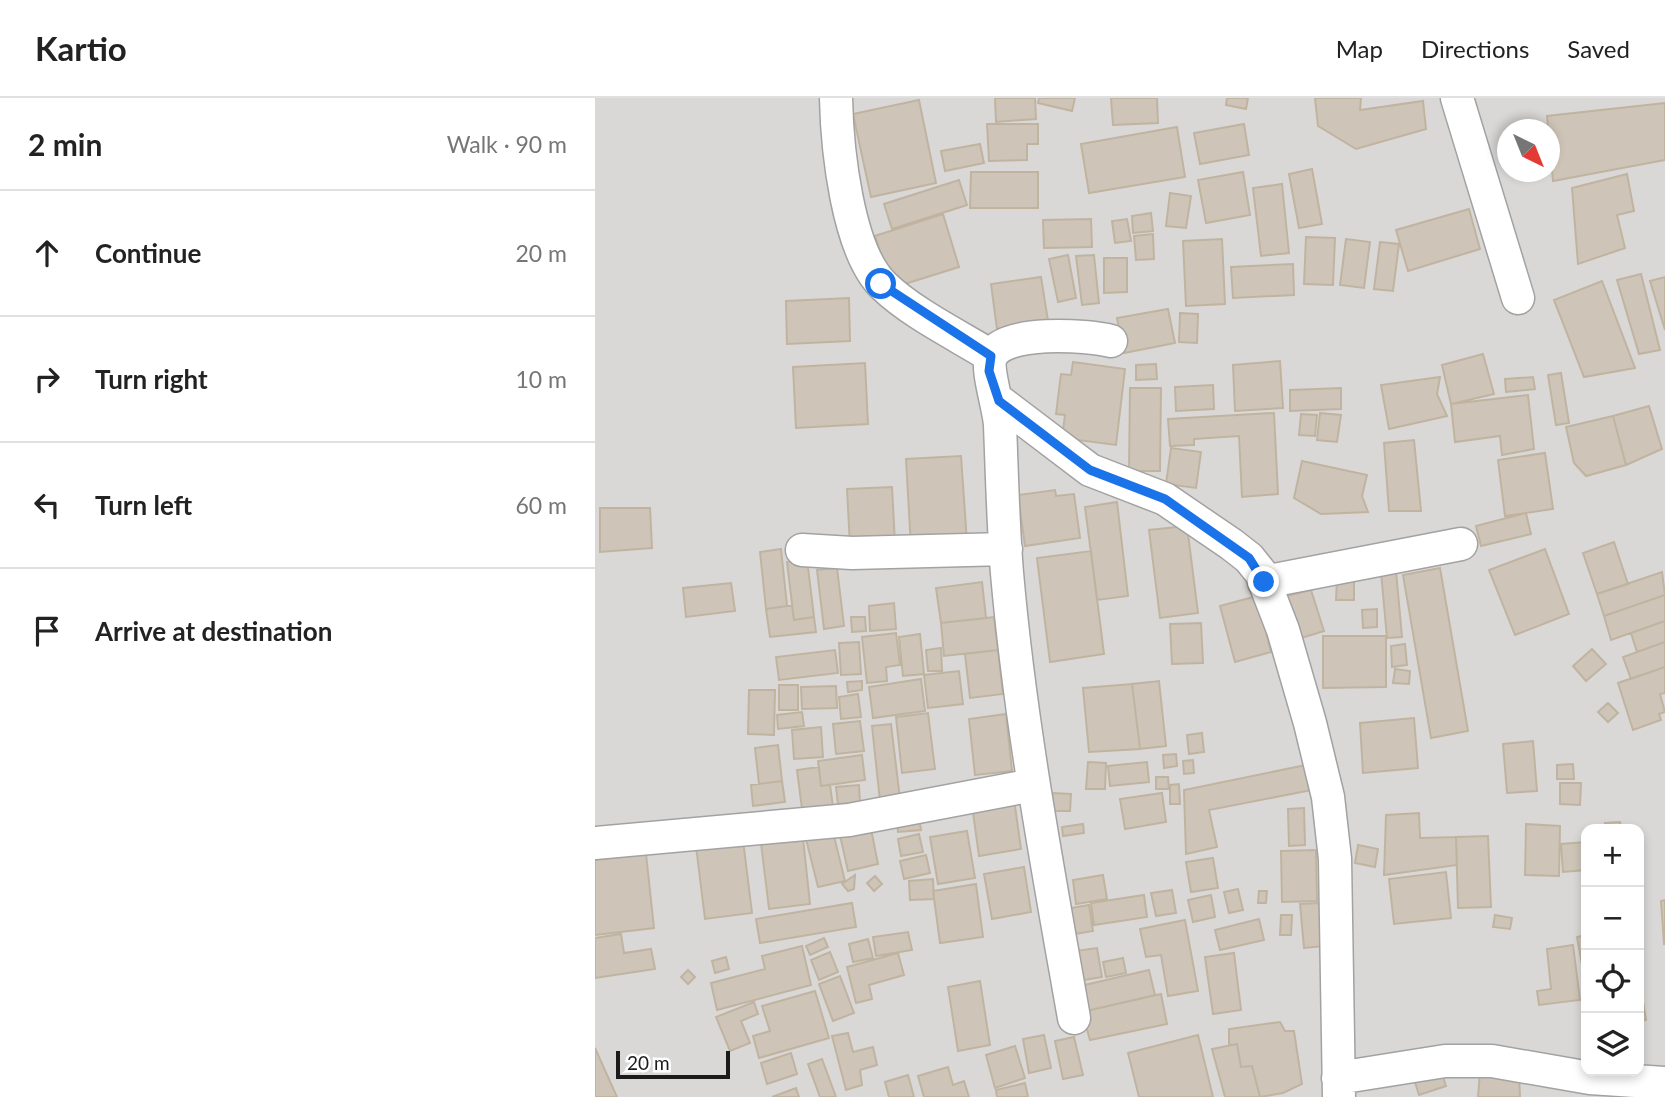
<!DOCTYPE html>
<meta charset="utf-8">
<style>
body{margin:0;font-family:Lato,sans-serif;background:#f6f6f6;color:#222}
.controls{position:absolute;right:21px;bottom:21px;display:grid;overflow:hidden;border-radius:14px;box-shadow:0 4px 10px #0003}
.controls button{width:63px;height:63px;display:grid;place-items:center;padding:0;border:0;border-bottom:2px solid #e0e0e0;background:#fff;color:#222;font:35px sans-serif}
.compass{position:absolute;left:902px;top:21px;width:63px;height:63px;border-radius:50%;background:#fff;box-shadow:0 4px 10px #0003;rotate:137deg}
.scale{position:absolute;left:21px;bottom:18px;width:114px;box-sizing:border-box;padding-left:7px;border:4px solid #1b1b1b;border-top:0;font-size:19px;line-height:24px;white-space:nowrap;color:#1b1b1b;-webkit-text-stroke:5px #fff;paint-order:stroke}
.stop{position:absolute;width:21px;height:21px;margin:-16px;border:5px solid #1a73e8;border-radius:50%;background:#fff}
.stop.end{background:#1a73e8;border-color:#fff;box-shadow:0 2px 7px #0008}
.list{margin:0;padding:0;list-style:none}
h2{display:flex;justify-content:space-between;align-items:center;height:91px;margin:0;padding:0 28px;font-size:30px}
h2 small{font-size:23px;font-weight:400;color:#767676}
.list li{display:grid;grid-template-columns:46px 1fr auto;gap:21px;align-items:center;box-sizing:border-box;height:126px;padding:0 28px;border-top:2px solid #e0e0e0}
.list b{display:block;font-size:26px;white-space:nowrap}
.list em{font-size:23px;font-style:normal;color:#767676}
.icon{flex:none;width:38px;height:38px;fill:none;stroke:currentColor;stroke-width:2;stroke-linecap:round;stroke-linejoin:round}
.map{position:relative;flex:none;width:1070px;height:999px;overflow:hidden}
header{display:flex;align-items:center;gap:42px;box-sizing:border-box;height:98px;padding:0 35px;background:#fff;border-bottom:2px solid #e0e0e0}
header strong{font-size:33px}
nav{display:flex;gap:38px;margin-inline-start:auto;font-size:24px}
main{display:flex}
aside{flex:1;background:#fff}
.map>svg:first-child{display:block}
</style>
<header>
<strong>Kartio</strong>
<nav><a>Map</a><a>Directions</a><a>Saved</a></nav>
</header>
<main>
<aside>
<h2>2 min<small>Walk · 90 m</small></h2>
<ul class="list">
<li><svg class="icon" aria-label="ahead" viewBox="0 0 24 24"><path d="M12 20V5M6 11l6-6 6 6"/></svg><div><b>Continue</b></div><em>20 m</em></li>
<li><svg class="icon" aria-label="right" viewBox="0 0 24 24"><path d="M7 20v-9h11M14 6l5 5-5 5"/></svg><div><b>Turn right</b></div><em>10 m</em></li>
<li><svg class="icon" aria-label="left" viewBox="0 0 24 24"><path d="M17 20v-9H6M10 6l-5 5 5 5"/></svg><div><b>Turn left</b></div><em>60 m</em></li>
<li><svg class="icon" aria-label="arrive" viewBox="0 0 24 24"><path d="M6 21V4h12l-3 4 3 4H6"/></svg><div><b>Arrive at destination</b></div></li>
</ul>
</aside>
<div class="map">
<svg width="1070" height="999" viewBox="0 0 1070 999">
<rect width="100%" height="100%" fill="#eeebdf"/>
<path fill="#d9d8d7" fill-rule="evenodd" d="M0 0H1070V999H0ZM912 32H954V74H912ZM991 731H1044V973H991Z"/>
<path fill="#cec5b8" stroke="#c0b4a0" stroke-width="2" d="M400 0H440L441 21 401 24Z
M444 0H480L477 13 443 5Z
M516 0H562L563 25 518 27Z
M632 0H653L651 11 631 7Z
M720 0H766L765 12 828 3 831 31 761 51 723 28Z
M324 2 341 85 276 99 258 16Z
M1070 5V62L958 83 952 18Z
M392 26H443V46H432V62L394 63Z
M649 26 654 57 605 66 599 35Z
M582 29 590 79 494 95 486 46Z
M385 46 389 65 350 73 346 53Z
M717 71 727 126 704 130 694 76Z
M376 74H443V110H375Z
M648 74 655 117 611 125 603 82Z
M1032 76 1039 113 1022 117 1030 150 983 166 977 90Z
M364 82 372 107 297 131 289 106Z
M687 86 694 155 666 158 658 90Z
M575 95 596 98 591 130 571 128Z
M874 111 885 151 813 173 801 132Z
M556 115 558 133 538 135 537 118Z
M348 116 364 169 297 190 280 138Z
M496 121 497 149 449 150 448 122Z
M532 121 536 143 520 145 517 123Z
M558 136 559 161 541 162 539 138Z
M711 139 740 140 738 187 709 186Z
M627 141 630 206 591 208 588 143Z
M751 141 775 144 769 190 745 187Z
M785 144 804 146 798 193 779 191Z
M473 157 481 200 463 204 454 161Z
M499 157 504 205 487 207 481 158Z
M509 160H532V194L509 195Z
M698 166 699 197 638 200 636 169Z
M1046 176 1065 252 1044 256 1022 182Z
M446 179 453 223 402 231 396 186Z
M1070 179V232L1055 183Z
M1007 183 1040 270 989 279 959 202Z
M254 200 255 243 192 246 191 203Z
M573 211 580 245 529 255 522 220Z
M585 215 603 216 602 245 584 244Z
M888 256 899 296 856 306 847 267Z
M685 263 688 310 640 313 638 267Z
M478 264 530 271 521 347 467 340 470 317 461 316 466 276 476 277Z
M270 265 273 326 201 330 198 269Z
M561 266 562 281 541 282V267Z
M966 275 974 325 961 327 953 277Z
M845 279 842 296 852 318 794 331 786 287Z
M938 279 940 291 911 294 910 281Z
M618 287 619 311 581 313 580 289Z
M535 290H566L565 373H534Z
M746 290V311L695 313V292Z
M933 297 939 351 907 357 905 338 860 344 856 306Z
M1054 308 1067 351 1031 367 1018 318Z
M679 315 683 396 647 399 644 338 599 341V347L575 348 573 321Z
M725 315 746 317 742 344 722 342Z
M706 316 722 317 720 338 704 337Z
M1018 318 1031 367 991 378 979 365 971 329Z
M819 342 826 413H794L789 345Z
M576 350 606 354 601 390 571 386Z
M950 355 958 411 910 418 903 362Z
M366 358 372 444 316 449 311 361Z
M707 363 772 377 767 398 773 414 726 416 699 400Z
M297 389 300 446 255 448 252 391Z
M460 392 461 398 479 396 485 440 430 448 423 397Z
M522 404 533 498 502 502 490 409Z
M5 410H55L57 450 5 454Z
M931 415 936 436 886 448 881 428Z
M592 428 603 515 565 520 554 432Z
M1019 444 1033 486 1002 496 988 455Z
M186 451 192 508 171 511 165 454Z
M950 451 974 516 920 537 894 472Z
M496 453 509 556 455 564 442 460Z
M212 461 219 519 199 522 192 464Z
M242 470 249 528 229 531 222 472Z
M845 470 873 633 836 640 808 477Z
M801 473 807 539 792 540 786 474Z
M1067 474 1070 497 1009 518 1002 496Z
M742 480H759V502H741Z
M387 484 391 520 346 525 341 490Z
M136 485 140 513 91 519 88 490Z
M716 492 729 533 703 541 692 498Z
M1070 497V523L1016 542 1009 518Z
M662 498 676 554 640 564 625 508Z
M299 505 301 531 275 533 274 508Z
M192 508H197L199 522 219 519 221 534 175 539 171 511Z
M782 511V529L768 530 767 512Z
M256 519H270L271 533 257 534Z
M399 519 403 552 349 558 346 525Z
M1070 523V544L1042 554 1036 535Z
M606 525 608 565 577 566 575 526Z
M301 535 305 567 291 569 292 583 272 585 267 539Z
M325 536 329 576 308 578 304 539Z
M728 538H791V589L728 590Z
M264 544 266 576 246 577 244 545Z
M1070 544V569L1036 581 1028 559Z
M810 546 812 567 797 569 796 548Z
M346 550 347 573H333L331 552Z
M997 551 1011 566 991 583 978 568Z
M240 552 243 575 184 582 181 559Z
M403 552 408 596 375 600 370 556Z
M1070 569V595L1065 596 1070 614 1064 616 1066 622 1038 632 1023 585Z
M800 571 815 573 814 586 798 585Z
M364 573 368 606 333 610 329 577Z
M326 581 330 613 278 620 274 589Z
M267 583V592L253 594 252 584Z
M564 583 571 648 545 651 537 586Z
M537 586 545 651 494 654 488 590Z
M184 587H203V612H184Z
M241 588 242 610 207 611 206 589Z
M154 592H180L179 637 153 636Z
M263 596 266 619 246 621 244 599Z
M1013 605 1023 615 1013 624 1003 614Z
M207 614 209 628 183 631 182 617Z
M333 615 340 671 307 675 301 619Z
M411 616 417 673 380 677 374 621Z
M819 620 823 670 768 675 765 625Z
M265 623 269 653 241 656 238 626Z
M296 626 305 701 285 703 277 628Z
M226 629 228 659 199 661 197 632Z
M607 635 609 654 594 656 592 637Z
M938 643 942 693 912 695 908 646Z
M183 647 187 683 164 686 160 650Z
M581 656 582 668 569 670 568 657Z
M267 657 270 682 226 688 223 663Z
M598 662 599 675 589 676 588 663Z
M493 664 511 665 510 691H491Z
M552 664 554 684 515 688 513 668Z
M716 666 722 691 614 712 622 749 591 756 589 692Z
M978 666 979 681H962V667Z
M224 669 226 688 235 687 239 716 207 711 202 672Z
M561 679H573L574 691H561Z
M187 683 190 704 158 708 156 687Z
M965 685H986L985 707 965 706Z
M584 686 585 706H575V687Z
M264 687 265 705 243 706 241 689Z
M457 695 476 696 475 713H455Z
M567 695 571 724 530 731 525 701Z
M419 701 426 751 384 758 377 707Z
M709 710 710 747 694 748 693 711Z
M824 715 825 740 861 739 862 767 789 777 791 717Z
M324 720 326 732 303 734 302 722Z
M1025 724 1026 731H1010V725Z
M275 726 283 766 253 773 244 733Z
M488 726 489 735 468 738 467 729Z
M931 726 965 728 964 778 930 777Z
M237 730 250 783 223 789 210 737Z
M372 733 380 780 343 786 335 739Z
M324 736 328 754 306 758 303 741Z
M893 738 896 809 863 810 861 739Z
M208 740 215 806 174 811 166 745Z
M148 742 157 815 110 821 101 748Z
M991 744V772L968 774 966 746Z
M763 747 783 751 780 769 760 765Z
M721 752 722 803 687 804 686 753Z
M51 756 59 830 0 837V762Z
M331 757 335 775 309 781 305 763Z
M618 760 623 790 596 794 591 764Z
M429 769 436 814 397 821 389 776Z
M851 774 856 820 799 826 794 781Z
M260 777 259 791 253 793 247 786Z
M508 777 512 801 481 806 478 782Z
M280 778 287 786 279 793 272 785Z
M338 781 339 801 315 802 314 783Z
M381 786 388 839 345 845 338 793Z
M643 791 648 812 634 815 629 794Z
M577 792 581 815 561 818 556 795Z
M664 793H672L671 805H663Z
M549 797 552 819 499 827 496 805Z
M616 797 620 819 598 824 593 802Z
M1070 802V846H1069L1066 803Z
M257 805 261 829 165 845 161 821Z
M724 805 729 848 709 850 705 806Z
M494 807 498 833 480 836 476 810Z
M686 817H697L696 837H685Z
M900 817 917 820 915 831 898 829Z
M664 821 669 842 625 852 620 832Z
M590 822 603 893 573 898 566 857 551 859 545 831Z
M313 834 317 852 281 858 278 839Z
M26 836 29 855 56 851 60 871 0 880V840Z
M991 837V866L987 867 982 839Z
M229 840 233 849 215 857 211 848Z
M273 841 278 860 258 864 254 846Z
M978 847 985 902 944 907 942 893 956 891 952 851Z
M207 848 216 887 122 912 116 885 170 871 167 858Z
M502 850 507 879 478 884 473 854Z
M235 854 243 874 224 882 216 862Z
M303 855 309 877 274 887 277 901 261 905 252 869Z
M639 855 646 912 618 916 610 859Z
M131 859 134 871 120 875 117 863Z
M528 860 531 875 511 879 508 864Z
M93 872 100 879 93 886 86 879Z
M554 872 560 897 487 914 481 889Z
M245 878 259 915 238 923 224 886Z
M385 883 395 947 363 953 353 889Z
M220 893 234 940 164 960 158 938 175 933 167 908Z
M566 896 572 926 495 942 487 914Z
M159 904 163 916 146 923 155 945 135 953 121 919Z
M1048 904 1051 922 1044 923V905Z
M685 924 690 933H699L707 986 688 995 665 999 657 968 646 969 642 946 634 947V931Z
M253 935 258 954 278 949 282 967 265 972 267 987 251 992 237 938Z
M449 937 456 970 434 975 428 941Z
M603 937 618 999H544L533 955Z
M479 939 488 977 468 981 460 943Z
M642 946 646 969 657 968 665 999H630L617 951Z
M420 948 430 980 400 990 391 957Z
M0 950 22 999H0Z
M196 955 202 976 172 986 166 965Z
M227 961 241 999H225L213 966Z
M353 969 358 987 369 983 374 999H329L323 978Z
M845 969 851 988 824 997 818 978Z
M885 974H924L925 999H883Z
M313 977 319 999H294L290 984Z
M430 985 433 999H402L401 992Z
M201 990 204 999H177Z"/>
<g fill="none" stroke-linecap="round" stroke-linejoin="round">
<defs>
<path id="minor" d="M241 0C242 49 252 153 289 188 317 215 362 237 396 258
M862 0 923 200
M404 303 495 372 570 401 636 446 654 460 666 475 688 532 715 625 733 699 740 761 744 999
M207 452 257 455 411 451
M669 484 866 446
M0 745 254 722 438 687
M479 920C453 772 425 624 412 475 408 426 407 376 405 327 404 310 391 271 396 259 407 231 492 237 516 243
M743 980 850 963H897L995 980 1070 985"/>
</defs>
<use href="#minor" stroke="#a2a2a2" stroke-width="35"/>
<use href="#minor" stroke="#fff" stroke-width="32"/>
</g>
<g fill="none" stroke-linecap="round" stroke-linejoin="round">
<path stroke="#1a73e8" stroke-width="9" d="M286 186 396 258 394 273 404 303 495 372 570 401 654 460 669 484"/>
</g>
</svg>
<div class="controls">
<button>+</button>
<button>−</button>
<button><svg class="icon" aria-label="locate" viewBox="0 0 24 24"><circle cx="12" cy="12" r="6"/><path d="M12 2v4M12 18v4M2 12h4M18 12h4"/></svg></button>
<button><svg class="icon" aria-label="layers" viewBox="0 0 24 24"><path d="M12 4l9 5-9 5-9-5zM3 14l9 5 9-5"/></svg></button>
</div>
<svg class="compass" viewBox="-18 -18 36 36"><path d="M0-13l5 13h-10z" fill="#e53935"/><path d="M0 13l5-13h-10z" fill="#767676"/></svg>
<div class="scale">20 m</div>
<div class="stop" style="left:286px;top:186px"></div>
<div class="stop end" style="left:669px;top:484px"></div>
</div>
</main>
